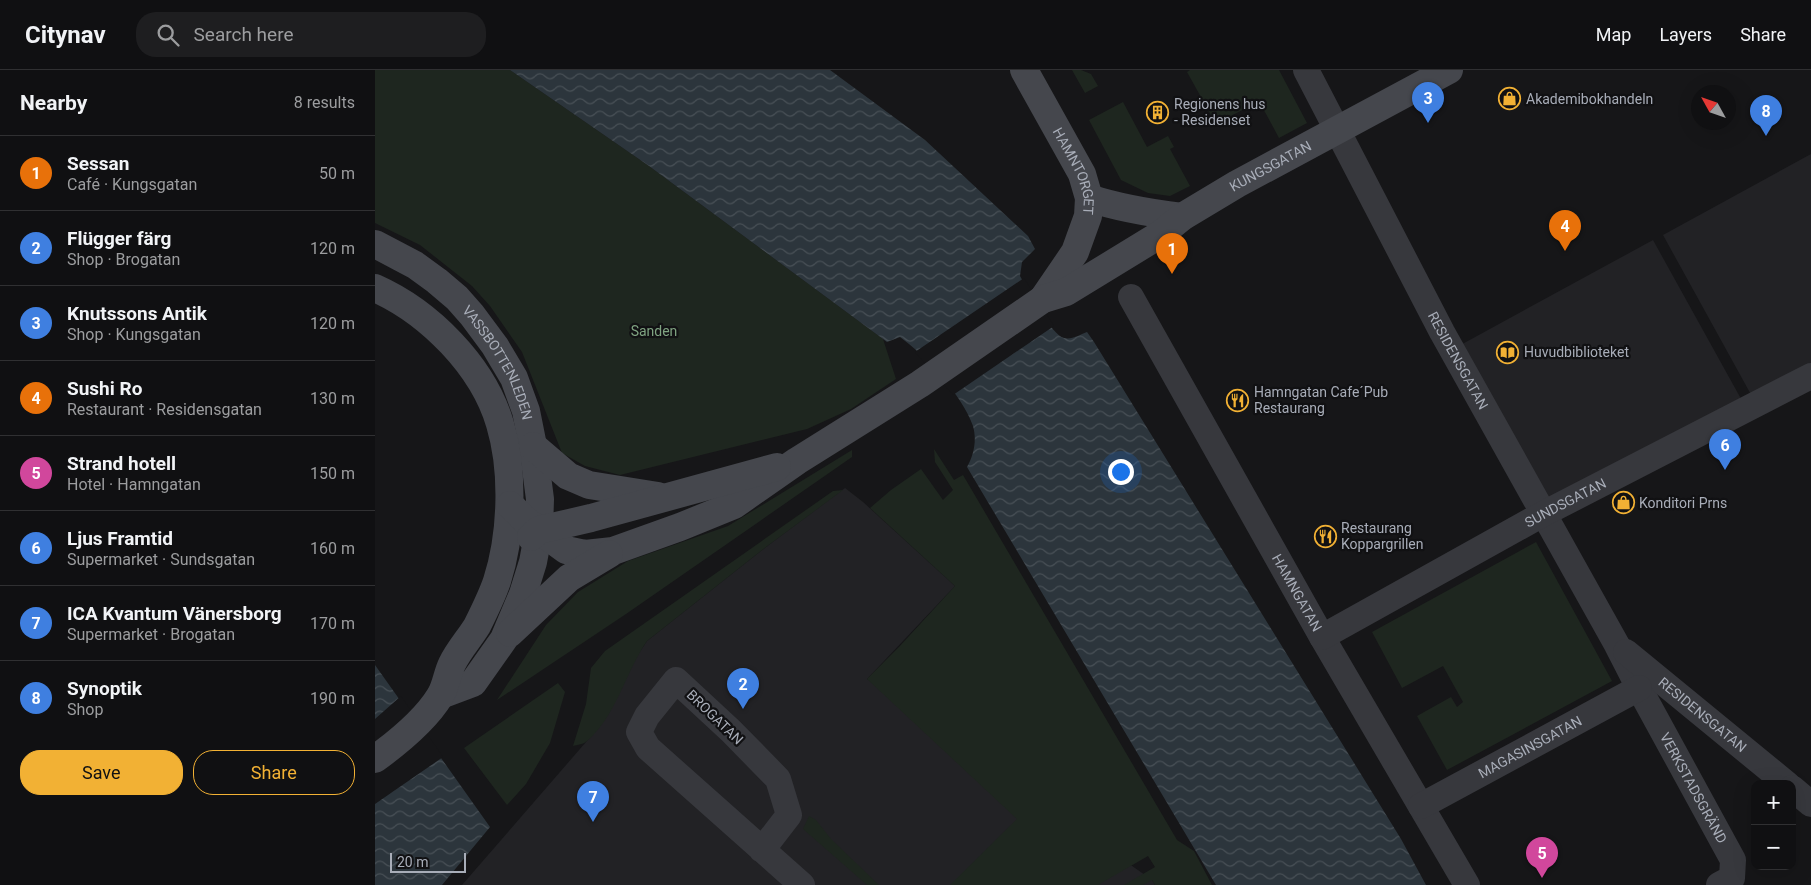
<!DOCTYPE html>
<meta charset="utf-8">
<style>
body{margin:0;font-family:Roboto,sans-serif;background:#1e1e20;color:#f1f3f6}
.controls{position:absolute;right:15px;bottom:15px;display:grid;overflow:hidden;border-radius:10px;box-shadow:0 5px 20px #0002}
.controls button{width:45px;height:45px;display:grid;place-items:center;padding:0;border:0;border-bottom:1px solid #303032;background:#101012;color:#f1f3f6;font:25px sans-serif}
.compass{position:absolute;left:1316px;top:15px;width:45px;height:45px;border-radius:50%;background:#101012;box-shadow:0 5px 20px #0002;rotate:310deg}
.scale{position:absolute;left:15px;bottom:12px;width:76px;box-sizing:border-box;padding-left:5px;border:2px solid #a8adb8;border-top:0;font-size:14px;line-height:18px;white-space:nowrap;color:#a8adb8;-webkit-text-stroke:4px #111113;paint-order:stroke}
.you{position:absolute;left:745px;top:401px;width:18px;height:18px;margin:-12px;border:4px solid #fff;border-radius:50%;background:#1a73e8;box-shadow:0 0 0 8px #1a73e833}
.badge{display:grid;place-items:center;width:32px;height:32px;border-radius:50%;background:#f2b134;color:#fff;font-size:16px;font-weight:700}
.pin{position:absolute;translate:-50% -41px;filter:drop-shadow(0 1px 2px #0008)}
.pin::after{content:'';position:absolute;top:26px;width:18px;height:15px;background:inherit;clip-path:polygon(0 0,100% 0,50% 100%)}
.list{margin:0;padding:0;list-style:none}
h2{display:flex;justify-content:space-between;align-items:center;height:65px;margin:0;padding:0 20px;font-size:21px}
h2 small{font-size:16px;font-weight:400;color:#9c9d9f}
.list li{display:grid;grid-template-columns:32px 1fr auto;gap:15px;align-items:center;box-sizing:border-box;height:75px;padding:0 20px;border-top:1px solid #303032}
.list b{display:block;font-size:19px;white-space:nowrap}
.list p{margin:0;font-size:16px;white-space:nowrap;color:#9c9d9f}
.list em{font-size:16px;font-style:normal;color:#9c9d9f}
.actions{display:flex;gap:10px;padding:15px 20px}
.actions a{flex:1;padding:11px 0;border:1px solid #f2b134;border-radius:20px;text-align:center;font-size:18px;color:#f2b134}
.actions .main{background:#f2b134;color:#111}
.icon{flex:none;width:28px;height:28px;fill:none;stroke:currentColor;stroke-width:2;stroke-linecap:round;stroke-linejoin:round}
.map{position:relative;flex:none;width:1436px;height:815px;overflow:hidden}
header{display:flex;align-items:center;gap:30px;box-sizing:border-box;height:70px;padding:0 25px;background:#101012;border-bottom:1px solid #303032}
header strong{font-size:24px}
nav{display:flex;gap:28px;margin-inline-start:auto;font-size:18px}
.search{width:350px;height:45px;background:#1e1e20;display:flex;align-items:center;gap:12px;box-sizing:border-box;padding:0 18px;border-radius:20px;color:#9c9d9f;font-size:19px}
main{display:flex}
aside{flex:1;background:#101012}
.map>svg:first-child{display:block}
</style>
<header>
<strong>Citynav</strong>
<div class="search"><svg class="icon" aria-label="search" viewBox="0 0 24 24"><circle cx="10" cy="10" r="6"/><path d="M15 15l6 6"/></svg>Search here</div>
<nav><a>Map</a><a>Layers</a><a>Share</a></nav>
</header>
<main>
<aside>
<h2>Nearby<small>8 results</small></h2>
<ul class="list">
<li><span class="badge" style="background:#e8710a">1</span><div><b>Sessan</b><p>Café · Kungsgatan</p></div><em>50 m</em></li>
<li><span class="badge" style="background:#3f7fe0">2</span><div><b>Flügger färg</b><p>Shop · Brogatan</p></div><em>120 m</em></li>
<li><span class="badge" style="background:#3f7fe0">3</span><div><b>Knutssons Antik</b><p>Shop · Kungsgatan</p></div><em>120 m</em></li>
<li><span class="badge" style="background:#e8710a">4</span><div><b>Sushi Ro</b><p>Restaurant · Residensgatan</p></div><em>130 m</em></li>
<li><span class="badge" style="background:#d1479c">5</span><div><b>Strand hotell</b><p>Hotel · Hamngatan</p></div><em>150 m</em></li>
<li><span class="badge" style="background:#3f7fe0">6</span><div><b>Ljus Framtid</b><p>Supermarket · Sundsgatan</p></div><em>160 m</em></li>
<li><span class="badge" style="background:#3f7fe0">7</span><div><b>ICA Kvantum Vänersborg</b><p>Supermarket · Brogatan</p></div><em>170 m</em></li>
<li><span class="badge" style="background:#3f7fe0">8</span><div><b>Synoptik</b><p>Shop</p></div><em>190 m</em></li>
</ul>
<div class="actions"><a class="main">Save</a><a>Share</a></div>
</aside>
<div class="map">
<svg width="1436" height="815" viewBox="0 0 1436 815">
<defs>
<pattern id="water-waves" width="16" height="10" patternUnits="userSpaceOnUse" patternTransform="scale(1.25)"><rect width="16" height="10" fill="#2c353c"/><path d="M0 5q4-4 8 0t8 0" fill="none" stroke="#485056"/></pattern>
</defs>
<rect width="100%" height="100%" fill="#161618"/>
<path fill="#222225" d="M1436 84V300L1379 330 1288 165Z
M1278 170 1370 336 1170 438 1080 278Z
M470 418 488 432 580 516 492 609 777 810 780 815H87L224 657 262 586 272 571 391 477Z"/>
<path fill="#1e261f" d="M0 0H135L274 96 508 269 521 309 476 339 432 359 245 405 210 396 187 383 147 282 115 236 97 216 45 175 0 153Z
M697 0H706L716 4 723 16 710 23Z
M815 0H904L932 53 904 68 884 31 841 54 812 2Z
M748 32 772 77 793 66 799 77 795 79 815 116 795 126 773 123 746 110 714 50Z
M559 379 579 410 588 405 802 770 819 781 837 815H780L777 810 768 815H749L780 797 773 786 723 815H575L642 749 492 609 524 577 580 516 495 438 516 420 546 399 568 430 578 420 560 392Z
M477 380V387L251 544 122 630 171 555 203 522 253 491 353 456Z
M468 420 391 477 272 571C250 603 242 645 212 671 209 674 202 675 198 676L211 634 216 598 230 581 458 421Z
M1161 472 1237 611 1072 700 1042 646 1076 627 1082 637 1088 632 1068 596 1027 618 997 562Z
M183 613 190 622 175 673 151 714 132 735 89 678Z
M434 746 441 750 456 769 504 815H492L428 759Z"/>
<path fill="url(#water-waves)" d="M135 0H455L550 70 653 166 660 179 647 192 645 206C652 218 677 266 689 268 697 270 704 265 712 262L719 272 1026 769 1051 815H841L592 397C599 385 602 370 598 356 588 326 550 285 525 267L512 272 274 96Z
M0 595 115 757 67 815H0Z"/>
<path fill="#161618" d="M649 208 679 256 578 325 540 282Z
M26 626 68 687 0 734V649Z"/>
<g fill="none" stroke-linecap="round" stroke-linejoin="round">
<g stroke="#37383d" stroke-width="26">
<path id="s1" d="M931 0 1067 262 1242 575 1264 618 1358 790 1357 808 1344 815"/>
<path id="s2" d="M756 227 947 567 1092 815"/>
<path id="s3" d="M947 567 1168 444 1436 306"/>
<path id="s4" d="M1251 582 1412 714"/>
<path d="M1417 718 1436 734"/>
<path id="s5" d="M1046 736 1264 618"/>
<path d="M387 780 414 745 403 709 356 661 301 610 272 646 264 662 273 678 427 815"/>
</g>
<g stroke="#45474d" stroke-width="28">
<path id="s6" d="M649 0 707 104 714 128 713 146 700 182 668 229"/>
<path d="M714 128C744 138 775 143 807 147"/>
<path id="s7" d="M0 174 40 195 62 211 82 228 97 245 120 276 139 308 151 341 158 376 165 429 164 460 158 492 148 524 129 569 98 613 66 625"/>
<path d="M0 218C54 242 108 296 125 354 139 401 137 464 122 511 117 526 109 542 102 556 94 569 83 581 77 594 72 604 71 617 65 626 51 649 22 673 0 689"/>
<path d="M158 376 193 406 214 415 283 426"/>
<path id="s8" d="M135 435 150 450 191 480 210 484 238 481 305 457 359 435 422 391 545 314 668 229 691 222 786 164 807 147 862 114 1074 0"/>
<path d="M156 467 164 460 216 448 402 397"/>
<path d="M135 563 194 508 234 484"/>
</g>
</g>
<defs>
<symbol id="shop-ring" viewBox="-11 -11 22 22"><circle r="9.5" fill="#111113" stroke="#f2b134" stroke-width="1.5"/><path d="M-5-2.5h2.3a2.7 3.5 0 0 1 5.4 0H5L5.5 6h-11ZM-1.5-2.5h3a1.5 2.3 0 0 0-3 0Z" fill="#f2b134"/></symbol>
<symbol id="building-ring" viewBox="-11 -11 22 22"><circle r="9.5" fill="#111113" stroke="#f2b134" stroke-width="1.5"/><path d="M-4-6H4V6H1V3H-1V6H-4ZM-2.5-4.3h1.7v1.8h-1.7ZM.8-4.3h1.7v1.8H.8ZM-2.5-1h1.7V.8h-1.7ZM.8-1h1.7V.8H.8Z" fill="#f2b134"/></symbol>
<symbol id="library-ring" viewBox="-11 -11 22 22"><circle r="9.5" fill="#111113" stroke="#f2b134" stroke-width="1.5"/><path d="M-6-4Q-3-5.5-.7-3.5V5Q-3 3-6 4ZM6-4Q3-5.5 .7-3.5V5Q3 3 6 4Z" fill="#f2b134"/></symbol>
<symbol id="restaurant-ring" viewBox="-11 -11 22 22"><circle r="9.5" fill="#111113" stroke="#f2b134" stroke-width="1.5"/><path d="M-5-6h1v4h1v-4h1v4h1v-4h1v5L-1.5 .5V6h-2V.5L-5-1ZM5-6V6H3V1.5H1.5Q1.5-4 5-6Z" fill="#f2b134"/></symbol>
</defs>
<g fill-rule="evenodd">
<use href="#shop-ring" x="1122" y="16" width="25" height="25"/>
<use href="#building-ring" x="770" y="30" width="25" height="25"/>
<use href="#library-ring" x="1120" y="270" width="25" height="25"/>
<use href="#restaurant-ring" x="850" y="318" width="25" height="25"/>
<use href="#shop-ring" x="1236" y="420" width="25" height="25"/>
<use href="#restaurant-ring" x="938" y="454" width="25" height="25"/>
</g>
<g text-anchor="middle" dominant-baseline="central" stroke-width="4.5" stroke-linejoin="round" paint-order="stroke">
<g font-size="14" fill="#a8adb8" stroke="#111113" text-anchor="start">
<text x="1151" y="29">Akademibokhandeln</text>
<text x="799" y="34">Regionens hus<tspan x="799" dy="16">- Residenset</tspan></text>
<text x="1149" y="282">Huvudbiblioteket</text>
<text x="879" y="322">Hamngatan Cafe´Pub<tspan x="879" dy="16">Restaurang</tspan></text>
<text x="1264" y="433">Konditori Prns</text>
<text x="966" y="458">Restaurang<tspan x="966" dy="16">Koppargrillen</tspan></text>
</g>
<g font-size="14" fill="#a8adb8" stroke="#111113">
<text stroke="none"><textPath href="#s8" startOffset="885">KUNGSGATAN</textPath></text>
<text stroke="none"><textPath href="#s6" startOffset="114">HAMNTORGET</textPath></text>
<text stroke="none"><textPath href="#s1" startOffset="328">RESIDENSGATAN</textPath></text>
<text stroke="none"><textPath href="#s7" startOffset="176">VASSBOTTENLEDEN</textPath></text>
<text stroke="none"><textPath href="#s3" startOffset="278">SUNDSGATAN</textPath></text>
<text stroke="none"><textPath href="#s2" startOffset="339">HAMNGATAN</textPath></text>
<text stroke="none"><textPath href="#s4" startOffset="99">RESIDENSGATAN</textPath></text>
<text transform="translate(340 647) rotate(44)">BROGATAN</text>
<text stroke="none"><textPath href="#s5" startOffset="124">MAGASINSGATAN</textPath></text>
<text stroke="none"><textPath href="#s1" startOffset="816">VERKSTADSGRÄND</textPath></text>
</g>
<g font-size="14" fill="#7fa381" stroke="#111113">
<text x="279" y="261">Sanden</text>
</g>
</g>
</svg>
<div class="controls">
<button>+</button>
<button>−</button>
</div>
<svg class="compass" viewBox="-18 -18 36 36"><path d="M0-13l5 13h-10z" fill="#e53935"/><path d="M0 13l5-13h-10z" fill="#9c9d9f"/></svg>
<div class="scale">20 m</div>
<div class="you"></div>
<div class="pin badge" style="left:797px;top:204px;background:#e8710a">1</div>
<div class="pin badge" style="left:368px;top:639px;background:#3f7fe0">2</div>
<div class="pin badge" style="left:1053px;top:53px;background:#3f7fe0">3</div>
<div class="pin badge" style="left:1190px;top:181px;background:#e8710a">4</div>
<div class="pin badge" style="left:1167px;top:808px;background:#d1479c">5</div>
<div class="pin badge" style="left:1350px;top:400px;background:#3f7fe0">6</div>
<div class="pin badge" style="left:218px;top:752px;background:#3f7fe0">7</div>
<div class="pin badge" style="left:1391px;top:66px;background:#3f7fe0">8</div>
</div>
</main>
